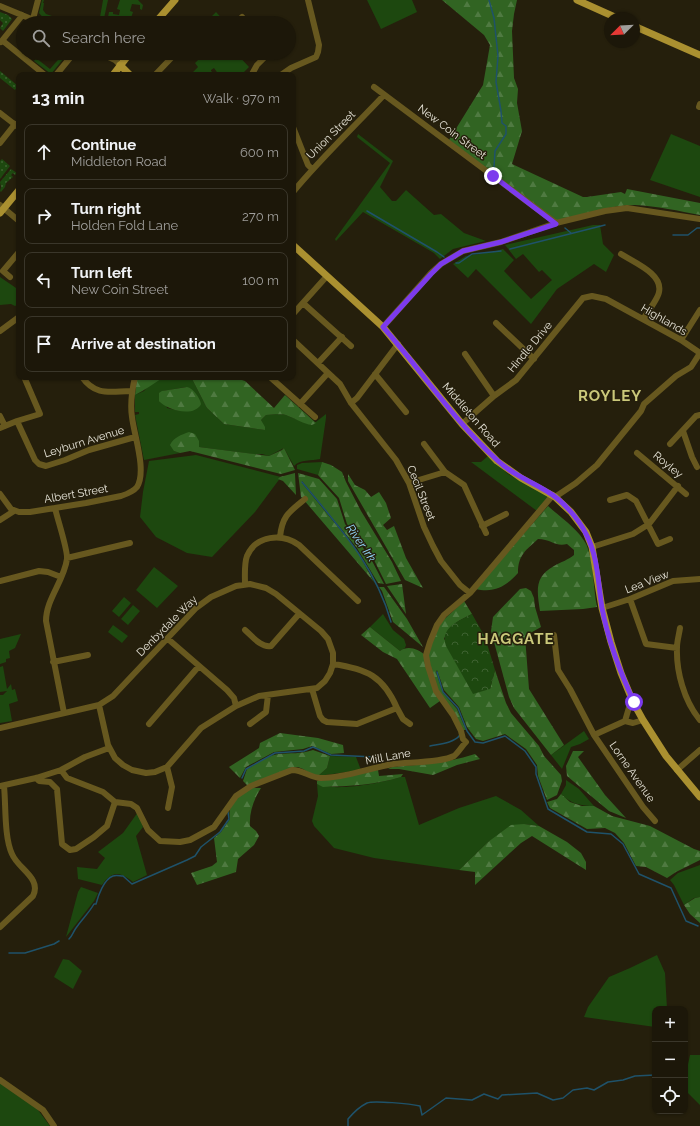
<!DOCTYPE html>
<meta charset="utf-8">
<style>
body{margin:0;font-family:Raleway,sans-serif;background:#252012;color:#f1f3f6}
.controls{position:absolute;right:12px;bottom:12px;display:grid;overflow:hidden;border-radius:8px;box-shadow:0 1px 3px #0004}
.controls button{width:36px;height:36px;display:grid;place-items:center;padding:0;border:0;border-bottom:1px solid #3a362a;background:#1c1709;color:#f1f3f6;font:20px sans-serif}
.compass{position:absolute;left:604px;top:12px;width:36px;height:36px;border-radius:50%;background:#1c1709;box-shadow:0 1px 3px #0004;rotate:246deg}
.stop{position:absolute;width:12px;height:12px;margin:-9px;border:3px solid #7c3aed;border-radius:50%;background:#fff}
.stop.end{background:#7c3aed;border-color:#fff;box-shadow:0 1px 4px #0008}
.list{margin:0;padding:0;list-style:none}
h2{display:flex;justify-content:space-between;align-items:center;height:52px;margin:0;padding:0 16px;font-size:17px}
h2 small{font-size:13px;font-weight:400;color:#a09f9c}
.list li{display:grid;grid-template-columns:26px 1fr auto;gap:12px;align-items:center;box-sizing:border-box;height:56px;margin:0 8px 8px;padding:0 8px;border:1px solid #3a362a;border-radius:8px}
.list b{display:block;font-size:15px;white-space:nowrap}
.list p{margin:0;font-size:13px;white-space:nowrap;color:#a09f9c}
.list em{font-size:13px;font-style:normal;color:#a09f9c}
.icon{flex:none;width:22px;height:22px;fill:none;stroke:currentColor;stroke-width:2;stroke-linecap:round;stroke-linejoin:round}
.map{position:relative;flex:none;width:700px;height:1126px;overflow:hidden}
.search{position:absolute;background:#1c1709;box-shadow:0 1px 3px #0004;left:16px;top:16px;width:280px;height:44px;display:flex;align-items:center;gap:10px;box-sizing:border-box;padding:0 14px;border-radius:22px;color:#a09f9c;font-size:15px}
.panel{position:absolute;background:#1c1709;box-shadow:0 1px 3px #0004;left:16px;top:72px;width:280px;height:308px;border-radius:8px}
.map>svg:first-child{display:block}
</style>
<div class="map">
<svg width="700" height="1126" viewBox="0 0 700 1126">
<defs>
<pattern id="forest-firs" width="22" height="20" patternUnits="userSpaceOnUse"><rect width="22" height="20" fill="#316422"/><path d="M5 1l3.5 6h-7zM16 11l3.5 6h-7z" fill="#4f7a41"/></pattern>
<pattern id="park-crowns" width="20" height="18" patternUnits="userSpaceOnUse"><rect width="20" height="18" fill="#1d480f"/><path d="M2 6a3 3 0 1 1 6 0M12 15a3 3 0 1 1 6 0" fill="none" stroke="#3e6231"/></pattern>
<pattern id="garden-dots" width="8" height="8" patternUnits="userSpaceOnUse"><rect width="8" height="8" fill="#1d480f"/><path d="M2 2h.1M6 6h.1" fill="none" stroke="#3e6231" stroke-width="1.8" stroke-linecap="round"/></pattern>
</defs>
<rect width="100%" height="100%" fill="#251f0c"/>
<path fill="#1d480f" fill-rule="evenodd" d="M42 0H44L43 3H44L43 10 46 14 52 16V17L65 22V23C55 23 46 22 39 13Z
M103 0H108L103 23H99Z
M120 0H138L143 5 142 10 140 9V5L132 4 130 11 133 12 130 21 124 20 123 23 113 21V23L107 22 109 12H113V14L119 15 120 10 117 9Z
M367 0H412L417 12 381 29Z
M216 12 226 23H209L207 21Z
M64 53H68L51 74 34 61 36 58 50 69Z
M204 53H236L249 67 241 75H219L214 68 211 70V71L216 75H195L193 72 198 67 195 63 204 54Z
M358 134 393 161 380 187 392 201H396L406 190 434 215 441 214 464 233 486 241 453 249 440 259 434 253 363 212 336 241 335 239 390 163 357 137Z
M671 134 700 146V197L650 180Z
M593 225H600L603 244 614 255 606 272 594 264 557 289 531 324 476 269 468 278 453 264 466 256 492 252 503 249 514 260 504 271 531 299 552 280 542 270 539 272 523 254 516 259 505 245Z
M0 277 19 290V304L15 306 11 304 0 305Z
M164 377H191L207 408 224 424 265 430 261 420 266 415C273 415 282 413 288 416 296 419 304 422 312 425L326 414V418L320 459C312 461 300 459 294 466L284 448 269 456 262 454H253L199 447V441L174 451 180 453 144 460 135 415 139 414V412H135V395L144 391 149 385ZM186 387 180 411 167 408 163 391Z
M196 455 281 477 255 512 212 557 187 553 156 537 140 517 143 492 149 461Z
M488 456 508 474 551 497 537 511 471 462H481Z
M322 462 318 475 297 469V465L302 463Z
M154 567 178 586 157 608 136 590Z
M124 597 131 603 119 617 112 611Z
M133 605 140 611 128 625 121 619Z
M383 614 393 630 404 639 406 645 405 648 400 651 370 627Z
M113 625 128 636 122 643 108 632Z
M21 634 15 648 9 651 10 658 6 659V662L0 664V639Z
M3 666 7 689 11 684 12 690 15 689 18 701 9 704 12 721 0 723V695H3L7 691 0 692V667Z
M584 731 589 739 580 744 571 747 562 769 551 755Z
M330 756 356 757 361 770 318 776 327 768Z
M401 777H405L419 825 459 808 496 796 521 810 539 826 524 824 488 842 459 870 374 858 334 848 314 826 312 821 318 796 317 784C334 792 382 783 401 777Z
M566 780 579 789 594 806C581 806 571 804 561 794L566 785Z
M138 812 143 827 136 836 147 875 133 882C119 871 112 871 102 885L78 879 77 867 97 869 105 858 98 852 123 833Z
M700 865V897L694 898 684 905 674 885 670 880 678 873Z
M81 887 98 893 94 901 66 937 78 892Z
M657 955 665 973 667 1009H655V1027L584 1017 588 1007 609 977 630 968Z
M63 959 69 960 82 971 73 989 54 977Z
M690 1055H700V1105L685 1090V1069H687Z
M0 1081 35 1106 50 1126H0Z"/>
<path fill="url(#forest-firs)" d="M442 0H517L514 14 512 31 514 78 518 89 517 103 522 131 512 164 583 197H587L621 192 625 194 627 189 700 203V215C679 211 657 206 635 205 610 205 580 215 556 222L449 140 483 85 490 45 484 35Z
M137 377H164C154 383 145 390 135 395Z
M191 377H233L245 381 274 408 285 395 316 423 312 425C303 424 297 419 288 416 282 413 273 415 266 415L261 420 265 427V430L224 424 207 408Z
M187 387C193 388 200 398 201 404 194 418 167 410 159 401V393L162 391Z
M189 432 195 434 199 441V447L269 456 282 450 284 448 295 470 281 474 190 451 180 453 174 451 170 445C174 437 181 435 189 432Z
M322 462 331 465 342 472 346 482 361 511 392 562 401 581 386 584 372 556 347 524 339 498 318 475Z
M295 473V474L296 495 283 481 278 479 280 477Z
M298 473 319 479 337 499 345 524 370 557 384 584 378 583 357 548 302 481V483L356 549 374 582 303 499 301 497Z
M348 474 355 485 365 490 371 497 379 492 386 503 391 518 383 525 387 530 394 526 406 558 423 588 405 580 348 481Z
M548 506C559 516 581 531 587 546 594 564 593 587 597 607L583 609 540 611C537 591 534 577 554 566 561 562 568 560 574 555V550L567 544C555 547 551 539 538 539 526 550 518 555 518 573 505 587 495 593 475 589Z
M402 584 406 614 387 586Z
M379 587H384L407 619 423 647 393 622 382 591Z
M526 588 531 591 534 598 535 607 541 627 525 636 529 689 564 745 551 755 514 708 509 697 491 631 493 617 520 589Z
M464 601 472 614C460 620 448 625 444 639L490 689 495 670 506 703 511 713 539 746 544 756 561 775 562 781 557 795 547 800 538 776 537 765 526 749 505 734 483 741 476 739 467 727 459 707 444 690 437 670 436 672 443 693 457 709 466 730H462L440 696 433 678 428 654 437 626Z
M370 627 400 651C408 645 418 649 425 655L440 701 430 708 397 659 383 652 361 635Z
M280 733 318 738 343 745 344 753 331 754 312 746 303 749 274 752 246 767 240 778 229 767 259 748 260 743Z
M313 750 330 756 327 768 318 776 311 774 303 769 298 767 292 768 248 786 243 781 247 769C256 764 267 756 278 754 290 753 301 754 313 750Z
M573 751H584L578 757 605 795 626 818 609 811 567 776 566 766Z
M475 754 480 759 457 765 433 775 399 769H388L392 767C420 765 448 763 475 754Z
M378 770 379 776 403 774 401 777C375 785 350 786 323 787L317 784V781L319 780Z
M250 788H261C254 799 249 812 250 826L256 831 259 836 254 845 238 859 236 872 197 885 191 873 212 866 217 862 214 838 221 832 230 819C227 803 239 797 250 788Z
M561 794 570 802 582 806H594L612 816 650 826 694 849 700 851V860L676 872 667 878 646 867 636 866 624 843 615 833 605 828 587 829 550 808 547 802 557 799Z
M524 824 539 826 567 842 581 853 586 862V870L532 836 521 843 475 885V872L459 870 488 842 511 825Z
M700 897V923L690 914 684 905 695 898Z"/>
<path fill="url(#park-crowns)" d="M472 614 485 637 495 670 490 689 473 694 446 646C440 627 459 621 472 614Z"/>
<path fill="url(#garden-dots)" d="M0 12 8 15 12 19 3 31 0 28 3 23 0 20Z
M0 71 18 86 15 90 0 78Z
M2 159 10 166 0 179V161Z
M11 169 17 173 15 175 13 173 11 175 13 177 6 183 5 187 1 192 0 191 1 187 0 182Z"/>
<g fill="none" stroke-linecap="round" stroke-linejoin="round">
<path stroke="#1f526a" stroke-width="1.5" d="M489 0 494 18 498 56 496 82 501 111 502 123 506 126V134L495 151 494 167
M367 211 437 252 444 257
M565 228 571 233
M673 235H688L697 228H700
M510 249 605 225
M456 263H459L472 254 501 251
M302 482C339 527 375 565 391 622
M437 672 443 692 458 708 467 731 475 742 483 743 505 736 525 751 536 767V774L548 809 587 832 611 834 623 844 639 874 671 888 686 921 698 926
M430 746C440 744 454 743 460 735
M242 778 246 769 275 753 304 751 313 747 331 755 375 757
M69 939C73 935 73 932 76 928 82 919 89 913 94 904H96C98 896 104 879 113 876 116 875 120 876 123 876L132 884 187 860 195 856 201 847 220 832 229 819 228 812
M9 953H25L54 944 59 941
M348 1126V1119C353 1113 359 1107 367 1103 373 1100 411 1104 420 1106L422 1115 446 1098 472 1100 484 1094 498 1099 502 1095 537 1093 553 1100 563 1098 573 1090 587 1088 594 1090 608 1082 623 1080 635 1076 655 1075"/>
<path stroke="#67581f" stroke-width="6" d="M0 6 41 23
M242 17 247 23
M33 19 38 0
M3 41 45 75
M1 42 21 17 22 15
M100 53 115 60 120 65
M252 74 257 65 269 53
M56 75 74 53
M155 75 176 53
M281 75 291 68 316 57 318 52 319 45 308 0
M374 87 556 223
M699 107 700 104
M0 113 18 127
M293 127 308 165 312 169
M0 143 15 124
M293 192C321 158 354 127 384 95
M0 205 19 221
M621 254C635 263 663 274 659 292 658 299 647 313 643 319
M10 277 3 271 19 252
M303 303 351 346
M293 314 327 276
M496 323 534 359
M383 327 431 273 441 264 463 251 501 242 556 223 605 211 627 208 700 219
M0 331 19 317
M293 340 340 384 351 403 396 460 409 483 424 527 433 546 441 561 460 585 470 593
M681 340 700 310
M465 354 494 396
M318 363 342 337
M375 374 406 412
M82 377C96 397 111 391 132 391
M270 377 315 417
M351 403 357 398 398 344
M300 404 328 373
M0 416 5 426
M17 421 35 460 39 464 46 466 65 460 89 450 135 437
M462 424 494 396 516 380 583 298 592 296 606 299 681 340 700 353 691 367 676 376 644 404 641 411 597 465 576 483 555 497
M0 428 17 421 40 414 25 379
M683 431 692 457 697 467
M424 444 445 472 464 485 486 533
M670 444 696 416 700 415
M637 453 686 494
M409 483 445 472
M0 494 11 509 19 512H30L86 503 121 496C127 494 133 492 137 487 147 471 134 435 132 417 130 404 132 390 135 377
M610 500 627 495 636 501 658 544 670 539
M55 508C57 518 68 550 67 559 64 581 46 599 46 621L64 713
M0 520 14 511
M482 526 506 514
M280 537C282 516 289 512 305 499
M592 547 633 534 649 524 678 486
M67 558 130 543
M0 581 39 571 48 572 61 577
M245 584C245 576 244 564 247 556 256 535 282 533 299 545L358 601
M630 599 646 644 677 648
M602 608 630 599 673 581 700 579
M680 628C679 635 677 641 677 647 676 671 684 701 700 720
M245 630C252 636 261 648 271 646L299 614
M554 635 558 670 570 689 594 735 643 807 655 821
M168 639 227 690 234 698 236 706
M53 662 88 655
M312 689 320 716 323 720 327 722 357 724 397 708C383 676 367 669 333 664
M397 708 403 719 410 724
M625 721 630 704 633 702
M149 724 199 666
M250 724 266 712 268 695
M0 728 99 705 113 696 196 608 211 597 236 586 250 584 266 588 276 594 321 631 328 639 333 653V664L330 673 325 681 317 688 259 696 236 706 201 728 167 767 155 772 146 773 132 770 123 765 115 758 108 745 99 705
M594 735 625 721 633 723 643 720
M167 767 172 787 168 808
M61 770 67 778 103 792 115 802 131 804 137 808 148 830 160 841 180 842 190 840 214 827 236 796 251 786 292 770C304 770 310 778 321 778 346 778 369 768 393 764 409 762 440 763 454 756 458 753 462 746 466 742L463 739 461 731 453 715 436 691 428 666 426 655 430 642 437 625 444 615 470 593 553 495
M677 770 700 750
M36 778 39 781 50 782 57 789 62 844 70 850 76 849 94 837 107 826 115 802
M0 786 36 778 61 770 85 757 109 748
M0 927 33 896C42 878 18 869 12 854 4 837 6 805 4 786
M0 1080 43 1110 54 1126"/>
<path stroke="#aa9030" stroke-width="7" d="M577 0 617 18
M155 23 175 0
M634 26 700 55
M120 65 130 75
M113 75 130 53
M0 213 19 190
M293 245 383 327 462 424 497 461 521 478 555 497 571 512 586 532 592 547 602 608 611 642 621 673 633 702 643 720 666 756 700 797"/>
</g>
<g fill="none" stroke-linecap="round" stroke-linejoin="round">
<path stroke="#7c3aed" stroke-width="5" d="M493 176 556 224 501 242 463 251 441 264 431 274 383 327C422 371 454 421 497 460 514 476 529 480 548 492 562 500 579 519 586 534 598 556 598 583 602 608 608 640 620 672 634 702"/>
</g>
<g text-anchor="middle" dominant-baseline="central" stroke-width="3" stroke-linejoin="round" paint-order="stroke">
<g font-size="11" fill="#e7e4d8" stroke="#251f0c">
<text transform="translate(452 132) rotate(37)">New Coin Street</text>
<text transform="translate(331 135) rotate(-45)">Union Street</text>
<text transform="translate(664 320) rotate(30)">Highlands</text>
<text transform="translate(530 347) rotate(-50)">Hindle Drive</text>
<text transform="translate(471 415) rotate(49)">Middleton Road</text>
<text transform="translate(84 442) rotate(-17)">Leyburn Avenue</text>
<text transform="translate(668 465) rotate(39)">Royley</text>
<text transform="translate(421 493) rotate(68)">Cecil Street</text>
<text transform="translate(76 494) rotate(-10)">Albert Street</text>
<text transform="translate(647 582) rotate(-21)">Lea View</text>
<text transform="translate(167 626) rotate(-45)">Denbydale Way</text>
<text transform="translate(388 757) rotate(-10)">Mill Lane</text>
<text transform="translate(632 772) rotate(55)">Lorne Avenue</text>
</g>
<g font-size="12" font-style="italic" fill="#92d7fa" stroke="#251f0c">
<text transform="translate(361 543) rotate(55)">River Irk</text>
</g>
<g font-size="15" font-weight="bold" letter-spacing="1" fill="#cac87a" stroke="#251f0c">
<text x="610" y="396">ROYLEY</text>
<text x="516" y="639">HAGGATE</text>
</g>
</g>
</svg>
<div class="controls">
<button>+</button>
<button>−</button>
<button><svg class="icon" aria-label="locate" viewBox="0 0 24 24"><circle cx="12" cy="12" r="6"/><path d="M12 2v4M12 18v4M2 12h4M18 12h4"/></svg></button>
</div>
<svg class="compass" viewBox="-18 -18 36 36"><path d="M0-13l5 13h-10z" fill="#e53935"/><path d="M0 13l5-13h-10z" fill="#a09f9c"/></svg>
<div class="stop" style="left:634px;top:702px"></div>
<div class="stop end" style="left:493px;top:176px"></div>
<div class="search"><svg class="icon" aria-label="search" viewBox="0 0 24 24"><circle cx="10" cy="10" r="6"/><path d="M15 15l6 6"/></svg>Search here</div>
<section class="panel">
<h2>13 min<small>Walk · 970 m</small></h2>
<ul class="list">
<li><svg class="icon" aria-label="ahead" viewBox="0 0 24 24"><path d="M12 20V5M6 11l6-6 6 6"/></svg><div><b>Continue</b><p>Middleton Road</p></div><em>600 m</em></li>
<li><svg class="icon" aria-label="right" viewBox="0 0 24 24"><path d="M7 20v-9h11M14 6l5 5-5 5"/></svg><div><b>Turn right</b><p>Holden Fold Lane</p></div><em>270 m</em></li>
<li><svg class="icon" aria-label="left" viewBox="0 0 24 24"><path d="M17 20v-9H6M10 6l-5 5 5 5"/></svg><div><b>Turn left</b><p>New Coin Street</p></div><em>100 m</em></li>
<li><svg class="icon" aria-label="arrive" viewBox="0 0 24 24"><path d="M6 21V4h12l-3 4 3 4H6"/></svg><div><b>Arrive at destination</b></div></li>
</ul>
</section>
</div>
